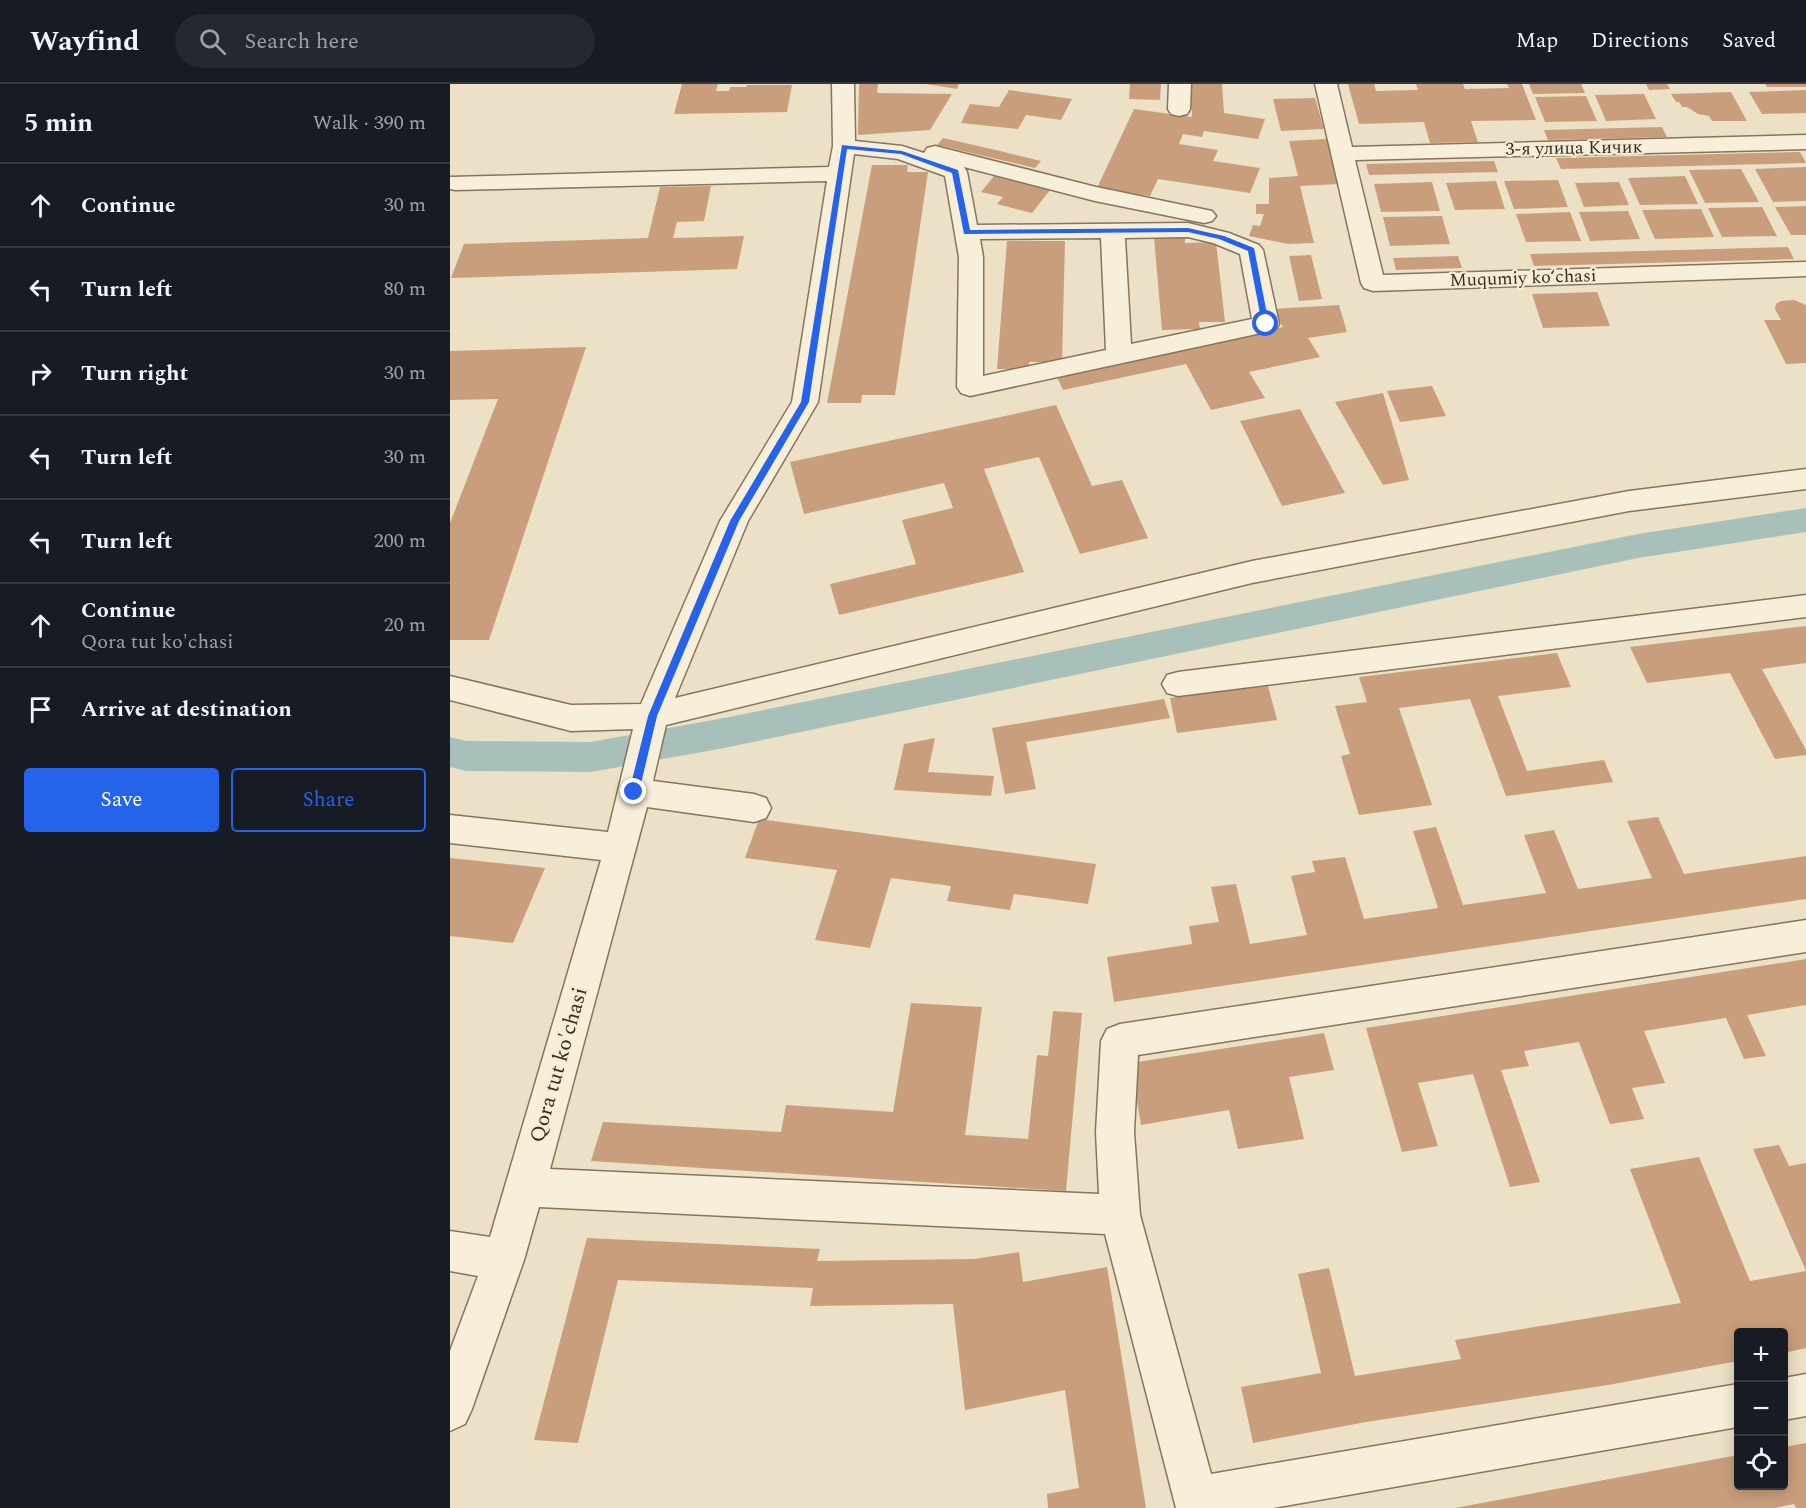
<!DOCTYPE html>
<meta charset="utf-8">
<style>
body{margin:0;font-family:Spectral,serif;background:#242831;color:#f1f3f6}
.controls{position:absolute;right:18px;bottom:18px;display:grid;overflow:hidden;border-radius:6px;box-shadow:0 3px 15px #0003}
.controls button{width:54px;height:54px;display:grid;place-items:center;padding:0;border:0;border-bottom:2px solid #363941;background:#171b24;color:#f1f3f6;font:30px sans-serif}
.stop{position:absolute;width:18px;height:18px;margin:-14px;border:4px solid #2563eb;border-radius:50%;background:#fff}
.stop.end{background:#2563eb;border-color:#fff;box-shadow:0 2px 6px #0008}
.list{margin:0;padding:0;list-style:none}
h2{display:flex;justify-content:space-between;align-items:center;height:78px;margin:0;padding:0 24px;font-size:26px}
h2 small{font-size:20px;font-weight:400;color:#9ea1a6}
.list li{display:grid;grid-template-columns:39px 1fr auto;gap:18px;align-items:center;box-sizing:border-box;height:84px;padding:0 24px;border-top:2px solid #363941}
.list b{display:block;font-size:22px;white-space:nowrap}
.list p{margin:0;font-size:20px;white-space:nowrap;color:#9ea1a6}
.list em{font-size:20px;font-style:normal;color:#9ea1a6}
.actions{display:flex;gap:12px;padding:18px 24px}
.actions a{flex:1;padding:14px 0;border:2px solid #2563eb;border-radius:6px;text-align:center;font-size:21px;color:#2563eb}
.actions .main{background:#2563eb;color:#fff}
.icon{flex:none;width:33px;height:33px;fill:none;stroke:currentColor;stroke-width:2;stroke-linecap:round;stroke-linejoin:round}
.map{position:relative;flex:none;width:1356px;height:1424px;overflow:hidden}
header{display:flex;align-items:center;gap:36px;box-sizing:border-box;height:84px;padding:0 30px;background:#171b24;border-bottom:2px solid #363941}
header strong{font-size:28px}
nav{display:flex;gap:33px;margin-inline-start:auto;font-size:21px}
.search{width:420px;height:54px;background:#242831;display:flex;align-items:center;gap:15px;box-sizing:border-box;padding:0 21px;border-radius:33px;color:#9ea1a6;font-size:22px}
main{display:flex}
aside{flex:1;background:#171b24}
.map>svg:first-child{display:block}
</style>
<header>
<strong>Wayfind</strong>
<div class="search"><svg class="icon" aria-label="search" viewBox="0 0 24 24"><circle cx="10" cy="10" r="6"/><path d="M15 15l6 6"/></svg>Search here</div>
<nav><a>Map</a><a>Directions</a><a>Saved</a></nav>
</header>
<main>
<aside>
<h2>5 min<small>Walk · 390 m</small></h2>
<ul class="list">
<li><svg class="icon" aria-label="ahead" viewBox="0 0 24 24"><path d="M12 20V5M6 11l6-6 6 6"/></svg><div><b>Continue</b></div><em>30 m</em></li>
<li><svg class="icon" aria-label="left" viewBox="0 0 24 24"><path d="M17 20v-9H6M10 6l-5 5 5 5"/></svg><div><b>Turn left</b></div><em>80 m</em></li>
<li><svg class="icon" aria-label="right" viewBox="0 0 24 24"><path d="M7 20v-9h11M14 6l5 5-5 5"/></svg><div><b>Turn right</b></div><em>30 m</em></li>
<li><svg class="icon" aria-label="left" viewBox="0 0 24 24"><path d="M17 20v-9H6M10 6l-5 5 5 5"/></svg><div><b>Turn left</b></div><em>30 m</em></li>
<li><svg class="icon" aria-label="left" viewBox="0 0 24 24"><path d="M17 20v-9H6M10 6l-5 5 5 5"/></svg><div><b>Turn left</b></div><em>200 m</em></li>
<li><svg class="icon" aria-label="ahead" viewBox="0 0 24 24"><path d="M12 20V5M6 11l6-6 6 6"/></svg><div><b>Continue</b><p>Qora tut ko'chasi</p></div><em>20 m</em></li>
<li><svg class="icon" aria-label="arrive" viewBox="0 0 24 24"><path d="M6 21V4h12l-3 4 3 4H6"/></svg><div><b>Arrive at destination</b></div></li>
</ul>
<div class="actions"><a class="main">Save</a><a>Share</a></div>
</aside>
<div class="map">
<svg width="1356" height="1424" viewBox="0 0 1356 1424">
<rect width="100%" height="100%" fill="#ece1c6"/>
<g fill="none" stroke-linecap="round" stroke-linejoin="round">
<path fill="#a7c0b9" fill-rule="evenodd" d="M1356 424V448L1188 474 274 664 141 688 16 687 0 683V653L16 657 141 658 274 634 1188 450Z"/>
</g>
<path fill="#c99e7d" d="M232 0H268L266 7H279L280 3H296L297 1H342L337 28 224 30Z
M409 0H428L427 9 502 10 480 46 408 51Z
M476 0H509L507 5Z
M680 0H711L710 16 679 15Z
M740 0H772L774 29 815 35 808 55 754 47 752 53 733 50 729 60 768 66 763 77 810 84 800 109 708 95 700 112 647 104 684 25 742 33Z
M898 0H924L926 7 968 6 966 0H1013L1015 5 1059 4 1057 0H1072L1086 36 1021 37 1028 58 980 59 974 38 909 40Z
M1079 0H1131L1135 9 1083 10Z
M1196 0H1217L1220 5 1199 6Z
M1315 0H1356V3H1317Z
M559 6 622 15 611 36 576 31 568 45 511 39 520 20 549 23Z
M1356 6V29L1312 30 1299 8Z
M1281 8 1297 37H1262L1259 32 1248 30 1237 23H1232L1229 18H1226L1221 10Z
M1194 10 1206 35 1156 37 1145 11Z
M1136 12 1147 37 1095 38 1085 13Z
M865 14 874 45 831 47 823 15Z
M1212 43 1217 53 1098 56 1094 46Z
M493 54 550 67 591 77 585 84 487 61Z
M877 55 889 100 850 102 864 159 838 160 799 152 803 141 810 142 814 130H806V120H819V94L848 92 839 57Z
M1350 68 1356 79 1111 85 1106 74Z
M1044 77 1048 88 919 91 916 80Z
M422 81H458L457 88H478L445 311H412L411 319H377Z
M1356 83V117L1323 118 1305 85Z
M1291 85 1309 118 1255 119 1239 86Z
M544 92 600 106 582 129 547 120 553 113 531 108Z
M1235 92 1248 120 1190 121 1178 94Z
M1108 96 1118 123 1064 125 1054 97Z
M1046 97 1055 125 1005 126 996 99Z
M982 98 990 127 931 128 924 100Z
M1169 98 1179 121 1134 123 1125 99Z
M261 102 254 137 227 138 223 154 294 152 287 185 1 194 14 160 198 154 210 103Z
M1356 122V151H1341L1325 123Z
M1312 123 1327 152 1272 153 1258 124Z
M1251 125 1264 153 1205 155 1192 126Z
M1178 127 1190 155 1140 157 1129 128Z
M1120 128 1131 157 1076 158 1066 130Z
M992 132 1000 160 940 162 933 133Z
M704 153H735V159L766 158 775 238H749L750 245 712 246Z
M557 157H615L612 278H579V285H547Z
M1338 163 1344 175 1084 182 1080 170Z
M861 171 872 215 849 217 839 172Z
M1008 172 1012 184 946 186 943 174Z
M1147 208 1160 242 1093 244 1082 210Z
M1344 216 1356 221V279L1336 280 1314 236H1331L1325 225 1326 220 1331 217Z
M889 221 897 248 858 254 870 273 799 288 815 314 761 326 736 280 613 306 606 291 833 243 822 225Z
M136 263 39 556H0V439L48 315 0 316V267Z
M982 302 996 332 950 338 937 307Z
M933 309 959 396 933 401 885 318Z
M606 321 642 402 672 396 698 454 630 470 589 373 534 385 574 488 389 531 380 500 466 480 452 436 503 424 494 399 354 430 340 378Z
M850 325 895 409 832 422 790 337Z
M1356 542V579L1312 585 1356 666V671L1325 675 1280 589 1197 599 1180 563Z
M1107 569 1121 603 1048 612 1077 687 1154 676 1163 698 1056 712 1020 615 949 624 982 721 909 731 891 672 900 670 885 622 917 618 909 593Z
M818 602 827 636 727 649 720 614Z
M714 615 720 634 576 658 586 705 555 710 542 644Z
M485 654 478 688 544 692 541 712 444 706 454 660Z
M1208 733 1234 790 1356 772V815L664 918 657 873 742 860 739 842 769 838 761 803 786 800 800 860 857 851 841 792 865 788 862 777 895 773 914 835 988 824 963 747 986 743 1013 821 1096 809 1074 751 1104 746 1128 805 1202 794 1177 737Z
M309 735 646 780 638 820 564 810 560 826 497 817 501 802 441 794 420 864 365 856 387 786 295 774Z
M0 774 95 784 63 859 0 852Z
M1356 875V921L1297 931 1316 972 1294 975 1276 934 1194 947 1215 999 1182 1004 1194 1035 1160 1040 1129 958 1074 967 1079 982 1051 986 1090 1098 1060 1103 1023 990 968 999 988 1062 952 1068 916 944Z
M461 919 532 923 515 1051 578 1055 587 971 598 972 603 927 632 929 616 1107 141 1077 153 1038 331 1048 336 1021 443 1028Z
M874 949 884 986 839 993 854 1055 788 1065 779 1026 691 1041 681 979Z
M1329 1061 1339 1082 1356 1079V1264L1334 1269V1248H1288V1277L1158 1301 916 1338 803 1359 791 1303 871 1289 848 1190 879 1184 905 1292 1011 1275 1005 1256 1231 1219 1180 1085 1249 1073 1300 1197 1356 1187 1303 1065Z
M137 1154 370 1165 367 1177 524 1175 569 1168 573 1198 657 1183 696 1424H598L597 1410 629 1404 615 1306 515 1326 503 1220 360 1222 363 1204 168 1196 128 1359 84 1356Z
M1356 1359V1424H1346L1344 1420 1325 1424H1005L1288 1371V1402H1334V1363Z"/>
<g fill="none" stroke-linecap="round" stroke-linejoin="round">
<defs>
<path id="minor" d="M382 0H404L405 57 452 62 474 69 477 64 485 62 646 103 762 127 766 132 762 137 754 139 645 117 514 83 517 88 527 141 738 139 779 149 809 161 813 166 829 240 825 246 816 248 520 312 511 309 507 303 509 173 495 92 448 75 404 70 368 318 298 437 225 614 802 477 1179 407 1356 385V405L1179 427 802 499 216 641 203 697 304 710 316 714 321 724 316 734 304 738 197 723 100 1085 649 1110 646 1048 651 957 657 945 670 940 1356 836V868L688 971 684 1048 690 1131 761 1390 1288 1300V1343L823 1424H726L655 1150 89 1123 74 1176 22 1325 15 1340 0 1347V1267L28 1192 0 1187V1147L40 1153 151 776 0 759V731L158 748 183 645 121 647 0 616V592L121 621 191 620 270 437 342 318 377 97 5 106 0 105V93L379 83 383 62ZM738 153 763 159 790 170 802 235 681 260 675 154ZM651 154 656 266 533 292V173L530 155Z
M719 0H741L740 25 737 30 729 32 721 30 718 25Z
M865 0H887L902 63 1356 51V65L905 76 933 191 1356 178V192L923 207 914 204 911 199Z
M1356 511V533L728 612 717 609 712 600 717 591 728 588Z
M1356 1290V1332L1334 1336V1294Z"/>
</defs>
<use href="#minor" stroke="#87745c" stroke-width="3"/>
<use href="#minor" fill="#f7efd9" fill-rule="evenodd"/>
</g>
<path fill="#2563eb" d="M392 61 452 67 508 86 520 146 738 144 774 152 804 164 819 240 816 242 812 240 798 167 769 155 738 148 514 150 502 89 451 70 397 65 359 318 289 437 207 632 189 708 184 712 179 708 198 632 280 437 351 318Z"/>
<g text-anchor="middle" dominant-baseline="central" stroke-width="4.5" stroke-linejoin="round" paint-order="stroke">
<g font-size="18" fill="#382c20" stroke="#f4ecd5">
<text transform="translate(1124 64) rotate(-1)">3-я улица Кичик</text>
<text transform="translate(1073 194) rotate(-2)">Muqumiy koʻchasi</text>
</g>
<g font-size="21" fill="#382c20" stroke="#f4ecd5">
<text transform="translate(109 981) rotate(-74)">Qora tut ko'chasi</text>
</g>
</g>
</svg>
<div class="controls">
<button>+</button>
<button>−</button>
<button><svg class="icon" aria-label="locate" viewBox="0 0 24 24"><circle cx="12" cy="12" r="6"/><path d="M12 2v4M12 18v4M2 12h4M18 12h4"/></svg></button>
</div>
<div class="stop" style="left:816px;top:240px"></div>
<div class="stop end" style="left:184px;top:708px"></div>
</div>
</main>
